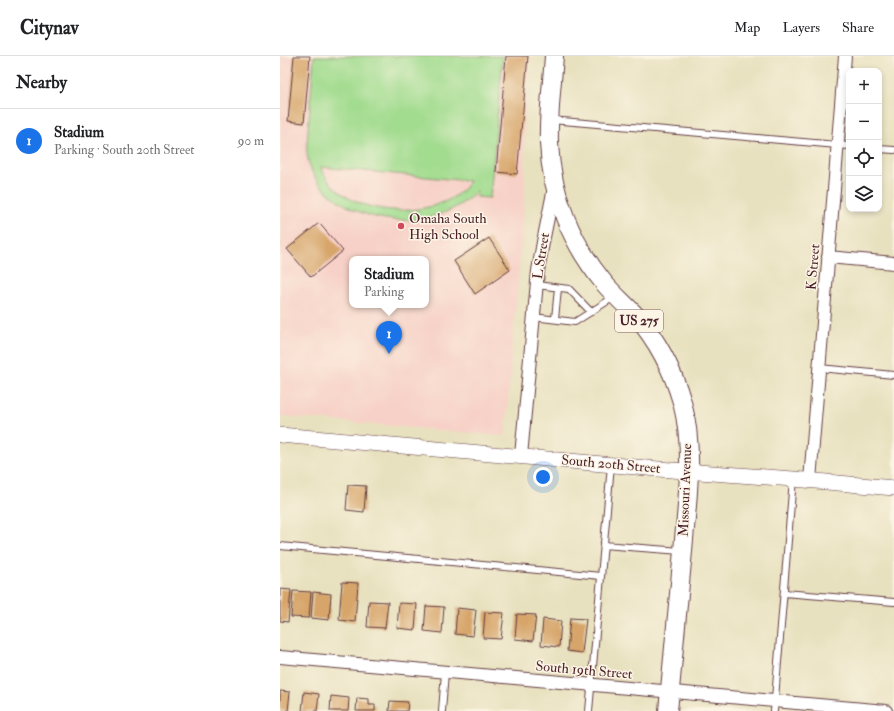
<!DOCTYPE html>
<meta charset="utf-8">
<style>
body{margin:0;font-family:"IM FELL Double Pica",serif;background:#f6f6f6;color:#202124}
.controls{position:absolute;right:12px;top:12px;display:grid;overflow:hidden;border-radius:8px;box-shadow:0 2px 6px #0003}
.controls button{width:36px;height:36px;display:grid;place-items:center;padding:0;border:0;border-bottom:1px solid #e0e0e0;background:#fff;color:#202124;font:20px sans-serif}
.you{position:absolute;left:263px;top:421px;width:14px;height:14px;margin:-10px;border:3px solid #fff;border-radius:50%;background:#1a73e8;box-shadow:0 0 0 6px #1a73e833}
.badge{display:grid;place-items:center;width:26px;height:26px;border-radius:50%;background:#1a73e8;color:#fff;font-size:13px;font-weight:700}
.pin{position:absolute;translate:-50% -33px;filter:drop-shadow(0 1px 2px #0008)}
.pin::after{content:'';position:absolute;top:21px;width:14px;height:12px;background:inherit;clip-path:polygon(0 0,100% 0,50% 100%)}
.popup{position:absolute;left:69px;top:200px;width:80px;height:52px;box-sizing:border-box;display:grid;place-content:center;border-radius:8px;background:#fff;filter:drop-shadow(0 1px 3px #0005);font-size:13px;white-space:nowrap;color:#757577}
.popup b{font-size:15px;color:#202124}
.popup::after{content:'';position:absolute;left:50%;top:100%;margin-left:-8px;border:8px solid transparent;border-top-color:#fff}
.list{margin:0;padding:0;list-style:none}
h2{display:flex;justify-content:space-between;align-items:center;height:52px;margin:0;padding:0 16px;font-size:17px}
h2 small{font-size:13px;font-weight:400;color:#757577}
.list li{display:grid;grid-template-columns:26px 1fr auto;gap:12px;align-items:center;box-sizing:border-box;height:64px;padding:0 16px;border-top:1px solid #e0e0e0}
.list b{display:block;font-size:15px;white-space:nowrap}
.list p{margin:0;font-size:13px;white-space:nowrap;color:#757577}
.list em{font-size:13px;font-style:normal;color:#757577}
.icon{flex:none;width:22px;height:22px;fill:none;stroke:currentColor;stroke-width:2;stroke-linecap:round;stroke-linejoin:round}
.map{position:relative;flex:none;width:614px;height:655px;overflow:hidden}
header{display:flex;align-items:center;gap:24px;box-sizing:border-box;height:56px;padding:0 20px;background:#fff;border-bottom:1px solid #e0e0e0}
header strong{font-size:19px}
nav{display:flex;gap:22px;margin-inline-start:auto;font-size:14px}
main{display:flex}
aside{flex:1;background:#fff}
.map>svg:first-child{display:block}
</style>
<header>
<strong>Citynav</strong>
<nav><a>Map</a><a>Layers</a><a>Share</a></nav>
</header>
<main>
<aside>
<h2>Nearby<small></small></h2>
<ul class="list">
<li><span class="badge">1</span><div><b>Stadium</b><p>Parking · South 20th Street</p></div><em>90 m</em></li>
</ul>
</aside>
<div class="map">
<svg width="614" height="655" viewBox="0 0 614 655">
<rect width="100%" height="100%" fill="#fcf5e5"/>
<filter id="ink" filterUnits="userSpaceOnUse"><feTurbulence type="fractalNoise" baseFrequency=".025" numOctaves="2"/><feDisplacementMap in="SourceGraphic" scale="8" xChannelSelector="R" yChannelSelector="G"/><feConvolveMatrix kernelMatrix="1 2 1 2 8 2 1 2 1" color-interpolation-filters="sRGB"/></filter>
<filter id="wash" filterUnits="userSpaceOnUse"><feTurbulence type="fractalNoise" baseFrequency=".012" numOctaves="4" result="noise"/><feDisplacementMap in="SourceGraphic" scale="16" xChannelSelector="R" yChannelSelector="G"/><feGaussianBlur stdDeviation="0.9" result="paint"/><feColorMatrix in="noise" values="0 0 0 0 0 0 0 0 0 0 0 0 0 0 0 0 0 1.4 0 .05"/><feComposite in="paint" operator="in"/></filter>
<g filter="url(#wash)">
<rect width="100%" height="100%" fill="#e8e1bf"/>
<path fill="#f7d1c7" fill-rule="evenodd" d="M0 0H250L244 62 245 136 225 380 0 360ZM72 203H146V249H72Z"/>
<path fill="#a2dc8f" stroke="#767e5d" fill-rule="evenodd" d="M34 0H223L210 142 196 141 197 135C161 172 97 173 56 143 37 129 25 111 27 87ZM41 112V111L189 125C185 134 175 141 166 145 127 163 60 156 41 112Z"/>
<g id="blocks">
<path fill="#d7a56b" d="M14 0H30L24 67 8 65Z
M226 0H248L237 118 216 116Z
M39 167 63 195 31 221 7 193Z
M209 182 230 214 195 238 174 205Z
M68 429 86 430 84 456 66 454Z
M62 526 78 527 75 566 59 564Z
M0 533 11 534 8 566 0 565Z
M13 535 31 536 29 562 11 561Z
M33 536 51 538 49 564 31 562Z
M89 545 108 546 105 572 87 571Z
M119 547 137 548 135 574 117 572Z
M146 550 164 551 162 577 144 575Z
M177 552 196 554 193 580 175 578Z
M205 556 224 557 221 583 203 582Z
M237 558 256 559 253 585 235 583Z
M290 562 306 563 302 597 287 595Z
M263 563 281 565 279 591 261 589Z
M0 635 10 636 8 655H0Z
M24 636 39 638 37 655H22Z
M51 640 69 642 68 655H50Z
M77 642 89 643V649H95V655H76Z
M110 645 128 646 127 655H109Z"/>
</g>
</g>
<g filter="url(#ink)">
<use href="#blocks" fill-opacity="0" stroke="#623c41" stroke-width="1"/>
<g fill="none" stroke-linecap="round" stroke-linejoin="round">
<defs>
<path id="service" d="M271 64 569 90
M599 93 614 94
M257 229 289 233 311 256
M253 261 295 266 334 241
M275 263 278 232
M539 312 614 319
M323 489 401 495
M0 490 321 520
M504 537 614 546
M162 655 165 616
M309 655 331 409
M494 655 513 423"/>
<path id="minor" d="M548 201 614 207
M241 400 258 215 263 186 274 132
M530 424 565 0
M0 601 606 655"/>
<path id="tertiary" d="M0 379 378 413 513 423 614 432"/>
<path id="primary" d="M274 0C272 29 268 58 269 87 271 139 292 188 324 227 334 239 346 249 356 260 377 284 393 315 402 346 415 395 407 445 403 495 398 548 393 602 388 655"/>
</defs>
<use href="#service" stroke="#623c41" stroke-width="8"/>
<use href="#minor" stroke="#623c41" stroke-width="14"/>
<use href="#tertiary" stroke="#623c41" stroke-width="16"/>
<use href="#primary" stroke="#623c41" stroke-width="20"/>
<use href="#service" stroke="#fff" stroke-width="6"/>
<use href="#minor" stroke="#fff" stroke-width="12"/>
<use href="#tertiary" stroke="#fff" stroke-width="15"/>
<use href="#primary" stroke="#fff" stroke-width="18"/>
</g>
</g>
<circle fill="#d1495b" stroke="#fcf5e5" stroke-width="1.5" cx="121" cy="170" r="4"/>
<g text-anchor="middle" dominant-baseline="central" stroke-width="3" stroke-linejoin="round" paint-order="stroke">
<rect fill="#fcf5e5" stroke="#7f5f63" stroke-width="1" x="335" y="254" width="48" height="22" rx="3"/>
<g font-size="13" font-weight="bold" fill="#4a1f2b">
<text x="359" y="265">US 275</text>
</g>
<g font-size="14" fill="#4a1f2b" stroke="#fcf5e5" text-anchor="start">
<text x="129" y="162">Omaha South<tspan x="129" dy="16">High School</tspan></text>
</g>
<g font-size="14" fill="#4a1f2b" stroke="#fcf5e5">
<text transform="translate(261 200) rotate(-81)">L Street</text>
<text transform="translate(533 211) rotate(-85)">K Street</text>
<text transform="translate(331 408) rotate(5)">South 20th Street</text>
<text transform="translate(405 434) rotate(-88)">Missouri Avenue</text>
<text transform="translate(304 614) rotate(5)">South 19th Street</text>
</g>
</g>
</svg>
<div class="controls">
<button>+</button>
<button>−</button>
<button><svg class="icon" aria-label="locate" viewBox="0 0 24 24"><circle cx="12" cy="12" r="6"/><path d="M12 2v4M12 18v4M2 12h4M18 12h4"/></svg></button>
<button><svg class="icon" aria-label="layers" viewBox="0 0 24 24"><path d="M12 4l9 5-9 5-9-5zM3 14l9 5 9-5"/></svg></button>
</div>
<div class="you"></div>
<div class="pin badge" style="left:109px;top:298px">1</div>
<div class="popup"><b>Stadium</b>Parking</div>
</div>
</main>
